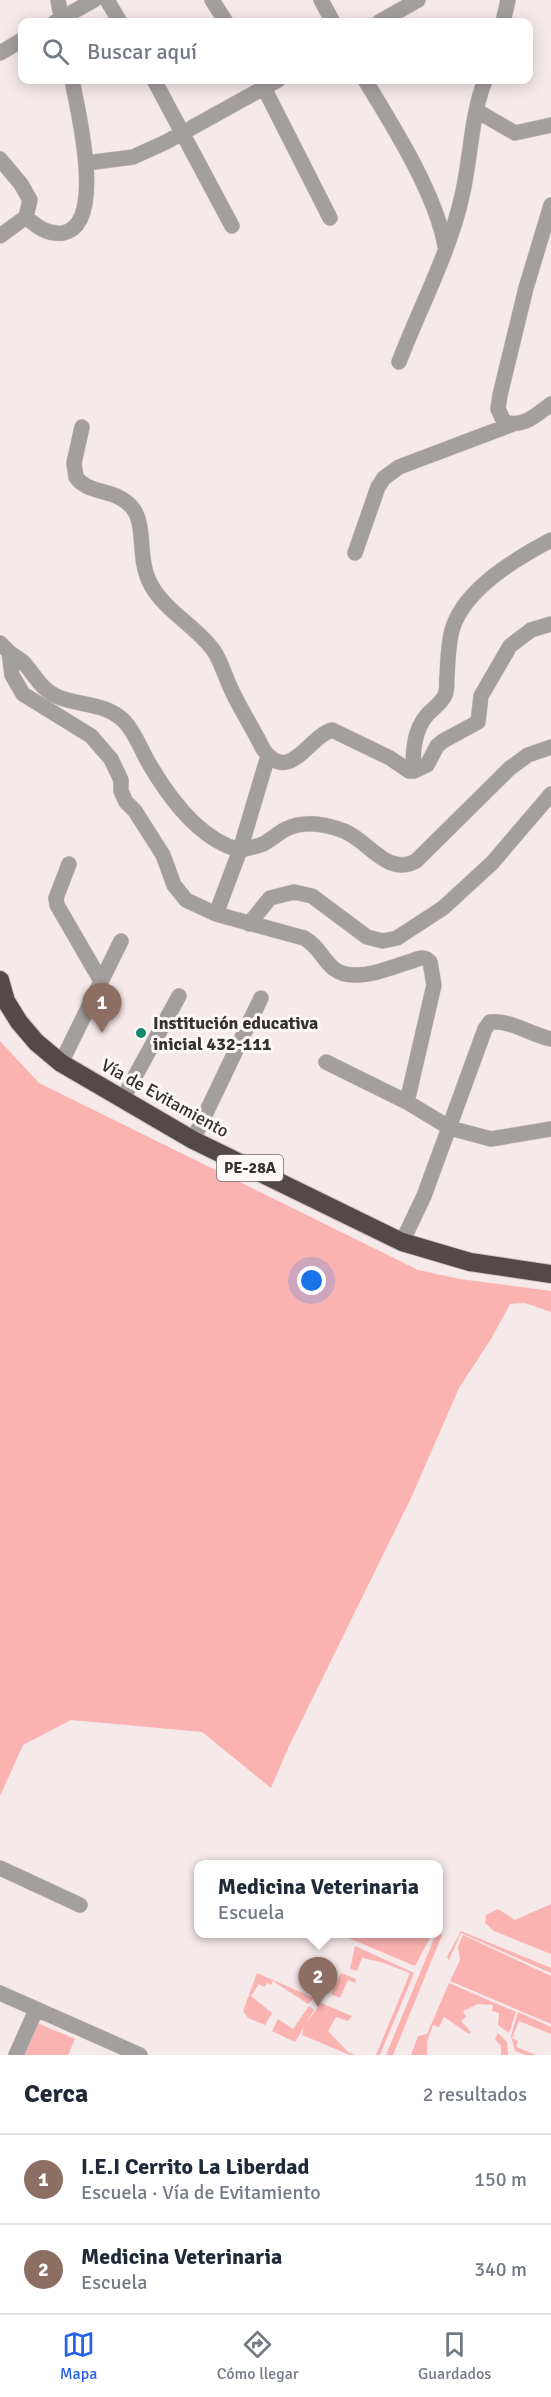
<!DOCTYPE html>
<html lang="es">
<meta charset="utf-8">
<style>
body{margin:0;font-family:Signika,sans-serif;background:#f6f6f7;color:#1f2937}
.you{position:absolute;left:312px;top:1281px;width:21px;height:21px;margin:-15px;border:4px solid #fff;border-radius:50%;background:#1a73e8;box-shadow:0 0 0 9px #1a73e833}
.badge{display:grid;place-items:center;width:39px;height:39px;border-radius:50%;background:#2563eb;color:#fff;font-size:20px;font-weight:700}
.pin{position:absolute;translate:-50% -50px;filter:drop-shadow(0 2px 3px #0008)}
.pin::after{content:'';position:absolute;top:32px;width:21px;height:18px;background:inherit;clip-path:polygon(0 0,100% 0,50% 100%)}
.popup{position:absolute;left:194px;top:1860px;width:249px;height:78px;box-sizing:border-box;display:grid;place-content:center;border-radius:12px;background:#fff;filter:drop-shadow(0 2px 4px #0005);font-size:20px;white-space:nowrap;color:#747a83}
.popup b{font-size:22px;color:#1f2937}
.popup::after{content:'';position:absolute;left:50%;top:100%;margin-left:-12px;border:12px solid transparent;border-top-color:#fff}
.list{margin:0;padding:0;list-style:none}
h2{display:flex;justify-content:space-between;align-items:center;height:78px;margin:0;padding:0 24px;font-size:26px}
h2 small{font-size:20px;font-weight:400;color:#747a83}
.list li{display:grid;grid-template-columns:39px 1fr auto;gap:18px;align-items:center;box-sizing:border-box;height:90px;padding:0 24px;border-top:2px solid #e0e1e3}
.list b{display:block;font-size:22px;white-space:nowrap}
.list p{margin:0;font-size:20px;white-space:nowrap;color:#747a83}
.list em{font-size:20px;font-style:normal;color:#747a83}
.icon{flex:none;width:33px;height:33px;fill:none;stroke:currentColor;stroke-width:2;stroke-linecap:round;stroke-linejoin:round}
.map{position:relative;flex:none;width:551px;height:2055px;overflow:hidden}
.search{position:absolute;background:#fff;box-shadow:0 3px 15px #0003;left:18px;right:18px;top:18px;height:66px;display:flex;align-items:center;gap:15px;box-sizing:border-box;padding:0 21px;border-radius:12px;color:#747a83;font-size:22px}
.sheet{height:258px;background:#fff}
nav{display:flex;justify-content:space-around;align-items:center;box-sizing:border-box;height:84px;border-top:2px solid #e0e1e3;background:#fff;font-size:16px;color:#747a83}
nav a{display:grid;justify-items:center;gap:3px}
nav .on{color:#2563eb}
.map>svg:first-child{display:block}
</style>
<div class="map">
<svg width="551" height="2055" viewBox="0 0 551 2055">
<rect width="100%" height="100%" fill="#f6e9e9"/>
<path fill="#fbb3b2" d="M0 1041 39 1083 418 1270 460 1279 551 1291V1312L525 1303 510 1304 491 1339 459 1388 412 1496 289 1746 271 1788 202 1732 71 1720 23 1745 0 1796Z
M551 1904V1954L494 1931 485 1923 486 1915 498 1909 515 1920Z
M461 1931 551 1968V1973L461 1933 449 1960 447 1957Z
M438 1933 442 1935 393 2055H386L436 1934Z
M339 1934H432L415 1966Z
M463 1935 551 1976V2024L450 1981 460 1960 458 1947Z
M355 1946 414 1973 380 2055H376L410 1973 381 1962 362 1958 357 1971 350 1969Z
M257 1973 314 1998 308 2004 273 1981 271 1985 267 1983 264 1987 259 1984 251 1996 272 2013 265 2025 248 2018 243 2011Z
M341 1973 356 1979 355 1983 348 1980 340 1998 331 1994Z
M449 1983 516 2012 509 2033 498 2025 499 2013 492 2011 493 2005 478 2004 463 2011 466 2017 461 2021 471 2032 469 2034 444 2017 439 2027 433 2025 427 2041V2055H411L418 2036 427 2034Z
M321 2003 352 2016 348 2021 336 2017 328 2031 348 2052 355 2055H350L302 2035 304 2026Z
M309 2006 314 2010 295 2042 272 2031 278 2019 293 2029Z
M518 2012 551 2027V2034L519 2021 512 2038 518 2041 516 2047 536 2055H526L515 2051 511 2036Z
M35 2022 75 2039 68 2055H21Z
M498 2033 507 2042 508 2055H501V2046L495 2039Z"/>
<g fill="none" stroke-linecap="round" stroke-linejoin="round">
<defs>
<path id="minor" d="M58 0 62 22
M107 0 120 22
M212 0 226 22
M321 0 333 22
M55 22 94 0
M379 22 418 0
M503 22 508 0
M0 53 22 40
M154 80 232 226
M260 80 330 218
M365 80C393 126 436 194 445 246
M477 111 515 133 551 125
M0 159 21 184 30 200 26 217C37 227 48 235 63 233 107 225 77 108 72 80
M87 163 133 157 166 142 278 80
M551 205 526 288 500 395 498 409 504 422C524 428 536 415 551 404
M0 236 26 217
M399 362C420 307 449 254 462 196 471 157 471 116 485 80
M82 427 74 463 76 477C89 496 118 487 134 510 146 528 137 560 151 585 166 612 196 626 214 651 222 663 226 680 233 693 242 712 254 730 263 749 289 786 309 736 332 730L390 758 409 771H414L427 765 437 746 443 741 478 722 481 696 510 646 531 630 551 624
M355 553 378 487 384 478 399 467 513 424
M0 643 9 652 12 675 23 694 91 736 111 759 121 780V791L126 802 135 811 163 855 174 885 186 900 216 914 304 938C325 949 325 975 354 975 372 976 392 967 409 962 413 961 418 958 422 958 426 958 427 959 430 962L434 985 407 1102
M9 652C14 656 20 659 24 663 34 674 41 689 56 696 77 706 105 702 124 721 134 731 140 747 147 760 167 795 199 840 240 850L268 756
M414 771C412 753 414 730 427 715 433 708 441 704 445 695 448 689 446 683 447 677 448 661 448 641 453 627 466 588 517 558 551 540
M69 864 56 898 57 905 101 981
M216 914 240 850C248 848 256 847 263 844 271 840 278 833 286 829 304 820 326 824 344 831 368 840 387 877 416 861L510 768 528 755 551 747
M249 924 270 898 294 892 312 896 367 937 383 941 397 938 443 908 492 863 551 794
M326 1062 407 1102 450 1128 491 1139 551 1129
M61 1063 121 941
M122 1100 179 996
M193 1140 261 998
M402 1242 424 1196 485 1029 490 1022C509 1019 531 1035 551 1039
M0 1868 80 1905
M0 1993 140 2055
M16 2055 36 2010"/>
<path id="highway" d="M0 980 6 1001 19 1022 36 1042 61 1063 193 1140 402 1242 470 1262 551 1274"/>
</defs>
<use href="#minor" stroke="#d0c4c4" stroke-width="16"/>
<use href="#highway" stroke="#d0c4c4" stroke-width="20"/>
<use href="#minor" stroke="#a49f9f" stroke-width="15"/>
<use href="#highway" stroke="#534949" stroke-width="18"/>
</g>
<circle fill="#118a6c" stroke="#fef9f8" stroke-width="2" cx="141" cy="1033" r="6"/>
<g text-anchor="middle" dominant-baseline="central" stroke-width="6" stroke-linejoin="round" paint-order="stroke">
<rect fill="#fef9f8" stroke="#726e6d" stroke-width="1.5" x="217" y="1155" width="66" height="26" rx="4.5"/>
<g font-size="16" font-weight="bold" fill="#363232">
<text x="250" y="1168">PE-28A</text>
</g>
<g font-size="18" font-weight="bold" fill="#363232" stroke="#fef9f8" text-anchor="start">
<text x="153" y="1023">Institución educativa<tspan x="153" dy="21">inicial 432-111</tspan></text>
</g>
<g font-size="18" fill="#363232" stroke="#fef9f8">
<text transform="translate(165 1098) rotate(29)">Vía de Evitamiento</text>
</g>
</g>
</svg>
<div class="you"></div>
<div class="pin badge" style="left:102px;top:1033px;background:#8d6e63">1</div>
<div class="pin badge" style="left:318px;top:2007px;background:#8d6e63">2</div>
<div class="popup"><b>Medicina Veterinaria</b>Escuela</div>
<div class="search"><svg class="icon" aria-label="search" viewBox="0 0 24 24"><circle cx="10" cy="10" r="6"/><path d="M15 15l6 6"/></svg>Buscar aquí</div>
</div>
<section class="sheet">
<h2>Cerca<small>2 resultados</small></h2>
<ul class="list">
<li><span class="badge" style="background:#8d6e63">1</span><div><b>I.E.I Cerrito La Liberdad</b><p>Escuela · Vía de Evitamiento</p></div><em>150 m</em></li>
<li><span class="badge" style="background:#8d6e63">2</span><div><b>Medicina Veterinaria</b><p>Escuela</p></div><em>340 m</em></li>
</ul>
</section>
<nav>
<a class="on"><svg class="icon" aria-label="map" viewBox="0 0 24 24"><path d="M3 6l6-2 6 2 6-2v14l-6 2-6-2-6 2zM9 4v14M15 6v14"/></svg>Mapa</a>
<a><svg class="icon" aria-label="directions" viewBox="0 0 24 24"><path d="M12 3l9 9-9 9-9-9zM9 14v-3h6M13 9l2 2-2 2"/></svg>Cómo llegar</a>
<a><svg class="icon" aria-label="saved" viewBox="0 0 24 24"><path d="M7 4h10v16l-5-4-5 4z"/></svg>Guardados</a>
</nav>
